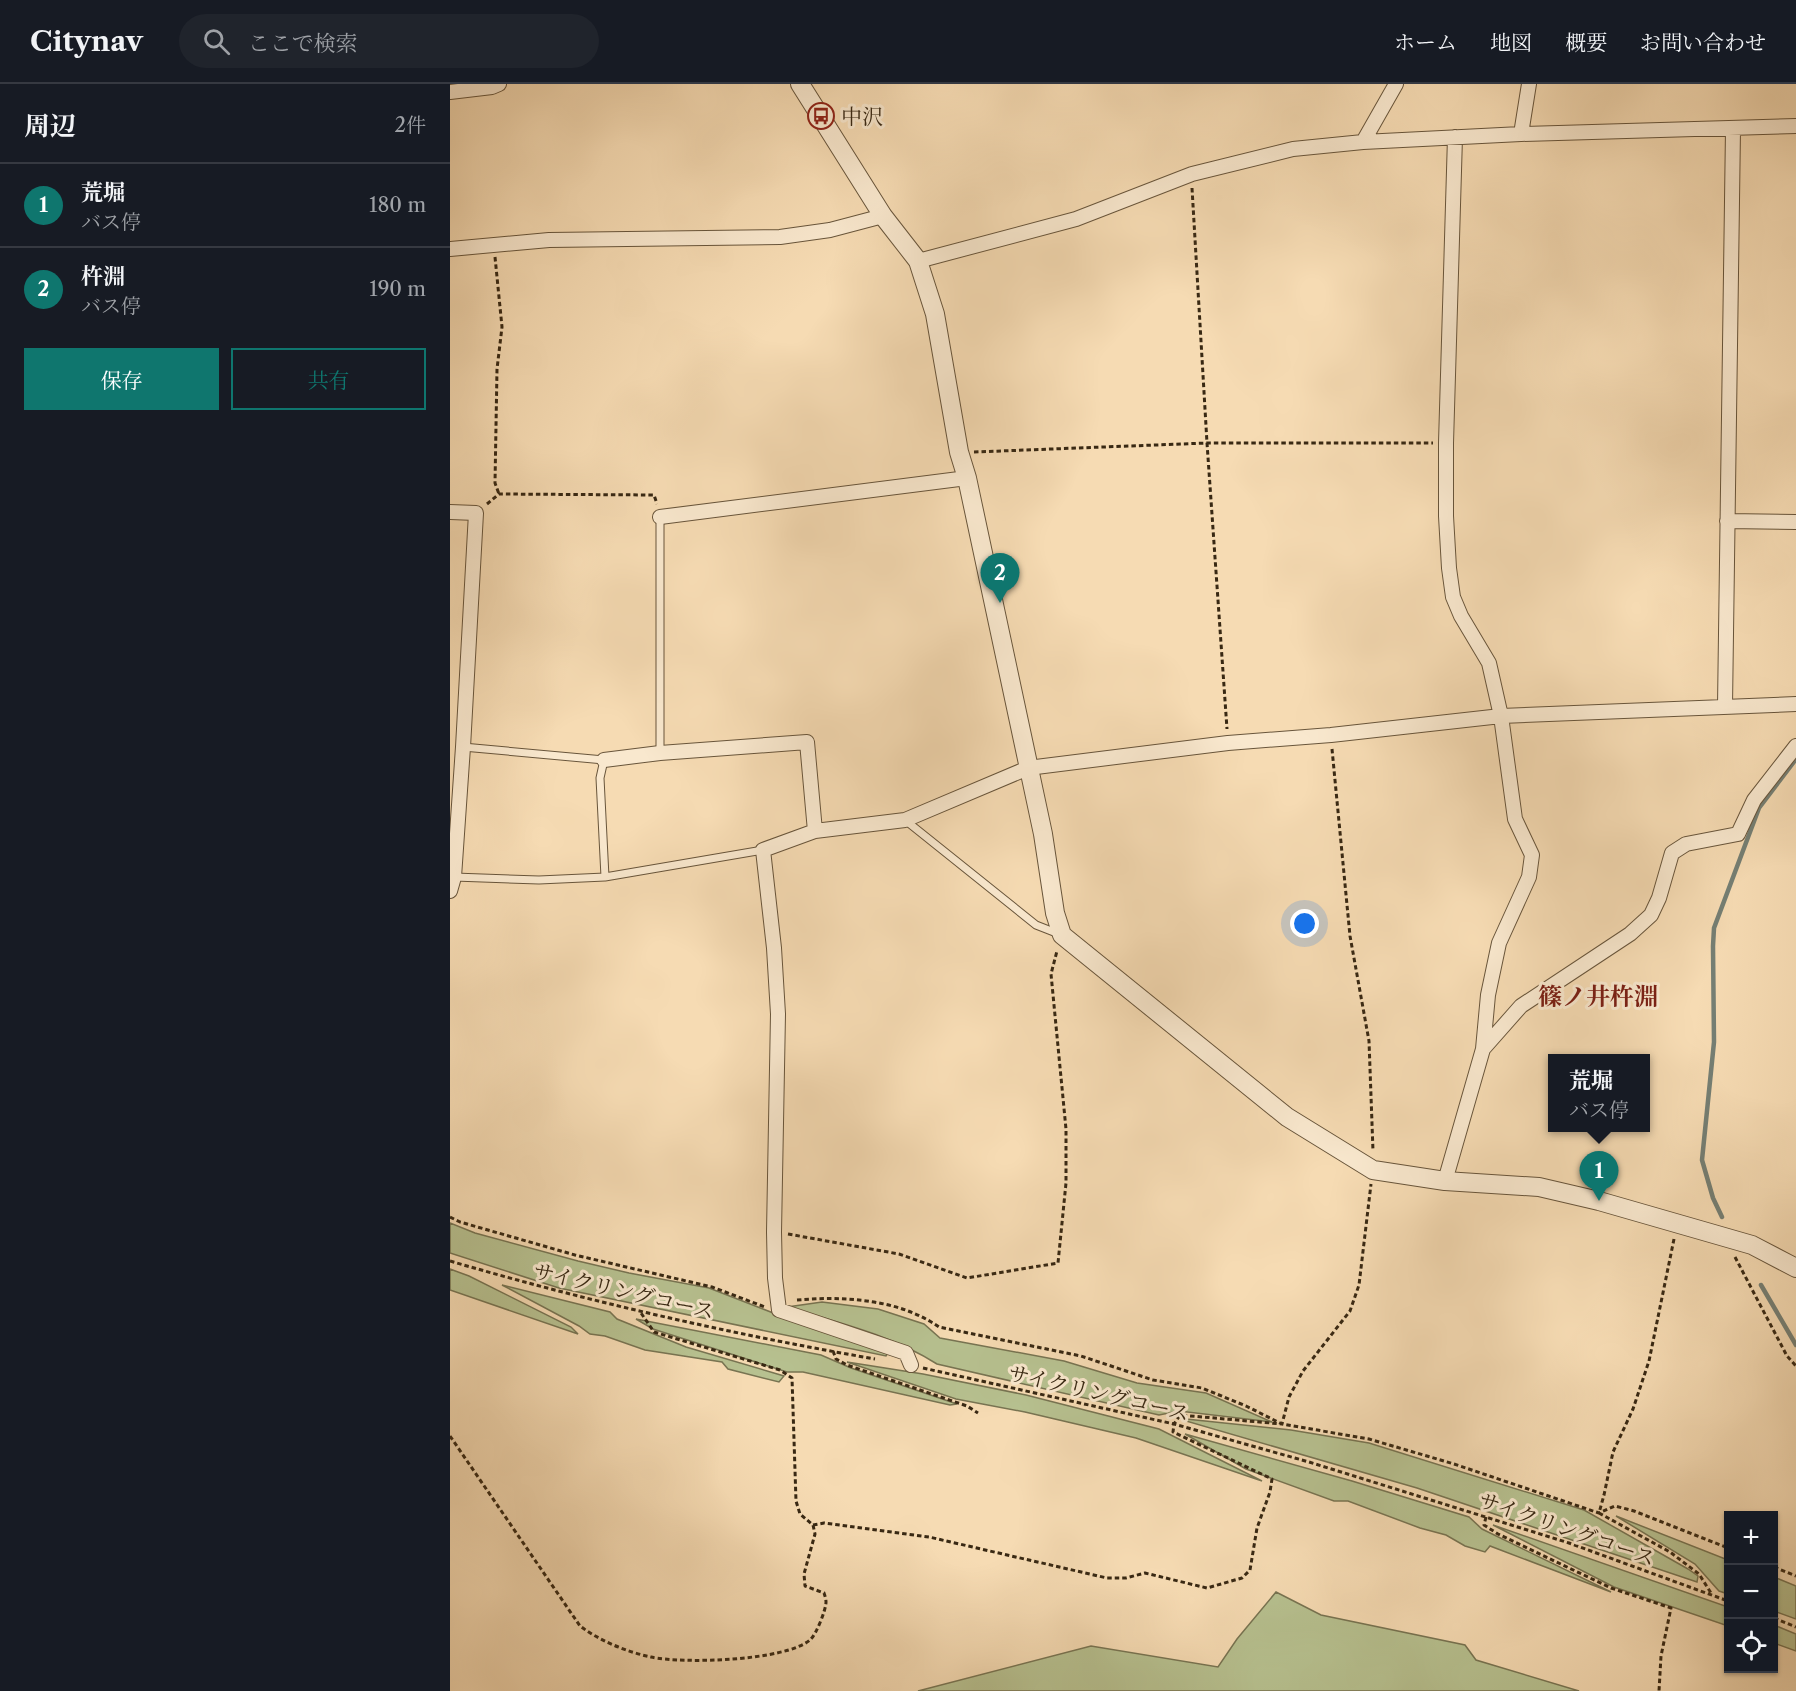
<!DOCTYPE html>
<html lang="ja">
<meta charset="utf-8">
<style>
body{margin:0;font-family:"Libre Caslon Text","Noto Serif JP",serif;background:#20242c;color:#f1f3f6}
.controls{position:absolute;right:18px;bottom:18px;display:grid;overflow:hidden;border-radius:0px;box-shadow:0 2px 4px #0004}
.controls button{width:54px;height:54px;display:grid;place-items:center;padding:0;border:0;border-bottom:2px solid #363941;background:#171b24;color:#f1f3f6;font:30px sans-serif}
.you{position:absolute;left:855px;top:840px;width:21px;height:21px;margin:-15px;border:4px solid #fff;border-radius:50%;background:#1a73e8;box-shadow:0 0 0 9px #1a73e833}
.badge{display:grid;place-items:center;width:39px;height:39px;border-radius:50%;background:#0f766e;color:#fff;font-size:20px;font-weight:700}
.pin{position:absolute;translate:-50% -50px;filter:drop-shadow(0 2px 3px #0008)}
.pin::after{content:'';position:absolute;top:32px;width:21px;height:18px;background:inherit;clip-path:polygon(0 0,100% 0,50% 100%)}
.popup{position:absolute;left:1098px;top:970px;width:102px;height:78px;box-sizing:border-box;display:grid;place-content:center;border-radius:0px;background:#171b24;filter:drop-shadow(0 2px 4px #0005);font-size:20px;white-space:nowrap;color:#9ea1a6}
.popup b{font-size:22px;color:#f1f3f6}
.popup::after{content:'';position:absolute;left:50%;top:100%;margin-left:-12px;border:12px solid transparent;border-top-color:#171b24}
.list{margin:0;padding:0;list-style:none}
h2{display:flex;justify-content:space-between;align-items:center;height:78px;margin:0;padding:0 24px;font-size:26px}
h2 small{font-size:20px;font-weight:400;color:#9ea1a6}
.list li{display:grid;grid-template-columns:39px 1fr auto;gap:18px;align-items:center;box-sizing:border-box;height:84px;padding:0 24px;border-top:2px solid #363941}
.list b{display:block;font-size:22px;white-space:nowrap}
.list p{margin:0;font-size:20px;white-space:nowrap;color:#9ea1a6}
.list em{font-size:20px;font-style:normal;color:#9ea1a6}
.actions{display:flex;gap:12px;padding:18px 24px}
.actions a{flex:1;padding:14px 0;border:2px solid #0f766e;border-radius:0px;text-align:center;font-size:21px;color:#0f766e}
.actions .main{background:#0f766e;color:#fff}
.icon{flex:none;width:33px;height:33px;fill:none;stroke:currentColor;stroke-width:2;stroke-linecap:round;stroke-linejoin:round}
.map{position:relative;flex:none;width:1346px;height:1607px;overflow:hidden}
header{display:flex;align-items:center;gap:36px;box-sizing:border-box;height:84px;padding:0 30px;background:#171b24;border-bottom:2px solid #363941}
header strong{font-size:28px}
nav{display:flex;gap:33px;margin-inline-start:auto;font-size:21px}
.search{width:420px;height:54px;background:#20242c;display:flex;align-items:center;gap:15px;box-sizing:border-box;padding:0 21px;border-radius:33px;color:#9ea1a6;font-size:22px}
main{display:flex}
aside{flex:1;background:#171b24}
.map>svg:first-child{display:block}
</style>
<header>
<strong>Citynav</strong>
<div class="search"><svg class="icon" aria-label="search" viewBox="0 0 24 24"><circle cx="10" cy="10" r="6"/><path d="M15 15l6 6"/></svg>ここで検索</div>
<nav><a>ホーム</a><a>地図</a><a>概要</a><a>お問い合わせ</a></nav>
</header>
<main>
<aside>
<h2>周辺<small>2件</small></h2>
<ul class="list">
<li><span class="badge">1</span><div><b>荒堀</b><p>バス停</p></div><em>180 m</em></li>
<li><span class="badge">2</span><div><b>杵淵</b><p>バス停</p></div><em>190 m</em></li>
</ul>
<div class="actions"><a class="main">保存</a><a>共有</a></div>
</aside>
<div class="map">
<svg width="1346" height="1607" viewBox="0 0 1346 1607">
<rect width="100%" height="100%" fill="#f6dbb3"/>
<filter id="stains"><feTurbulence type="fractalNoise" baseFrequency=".00333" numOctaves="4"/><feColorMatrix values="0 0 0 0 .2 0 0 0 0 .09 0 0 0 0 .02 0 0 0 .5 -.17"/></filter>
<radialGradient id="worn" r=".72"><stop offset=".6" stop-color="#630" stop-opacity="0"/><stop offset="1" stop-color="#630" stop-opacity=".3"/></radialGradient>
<path fill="#b7c190" stroke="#787452" stroke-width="1.5" d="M0 1139 25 1149 128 1177 179 1189 259 1204 331 1232 438 1269 436 1272 109 1204 0 1169Z
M0 1185 19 1192 121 1243 128 1250 0 1206Z
M52 1201 160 1228 167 1235 236 1263 334 1292 329 1298 278 1285 272 1278 195 1266 155 1252 140 1250 129 1242Z
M372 1218 428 1225 474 1240 490 1254 614 1277 687 1299 756 1309 822 1338 729 1327 709 1331 487 1280C442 1251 387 1238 337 1223Z
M186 1235 371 1271 401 1284 507 1320 500 1321 353 1288H337L203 1245Z
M397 1278 473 1290 576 1311 709 1345 812 1397 686 1354 575 1328 506 1315Z
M736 1335 841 1346 919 1359 1134 1426 1238 1485 1248 1492 1247 1498 967 1404 736 1337Z
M735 1350 902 1397 1019 1433 1032 1445 1161 1508 1040 1462 1035 1468 1015 1462 996 1451 970 1444 898 1417H884L796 1385Z
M1166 1432 1278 1476V1510L1269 1507 1245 1480Z
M1043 1441 1278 1523V1542L1164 1503Z
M1324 1493 1346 1502V1535L1324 1527Z
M826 1508 871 1531 1015 1561 1026 1576 1129 1607H468L641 1562 768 1583 787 1555Z
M1324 1541 1346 1550V1567L1324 1559Z"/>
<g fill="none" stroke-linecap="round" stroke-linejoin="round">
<path stroke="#757f74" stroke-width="4.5" d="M1272 1133 1263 1114 1252 1076 1264 958 1263 862 1264 844 1309 724 1346 675
M1311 1201 1346 1261"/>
<defs>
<path id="service" d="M13 663 154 676 150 694 155 793
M210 669V433
M455 736 586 841 609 850
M4 793 89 796 155 793 313 766"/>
<path id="minor" d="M0 8 42 3 49 0
M1071 50 1079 0
M913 58 946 0
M0 165 99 156 330 153 380 146 433 132
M468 177 626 135 742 90 843 65 913 58 1071 50 1346 42
M0 428 26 429 13 663 4 793 0 807
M210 433 517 394
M1277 437 1346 438
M1275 622 1283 45
M154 676 210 669 357 658 365 747
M1033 965 1071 922 1180 850 1201 831 1209 814 1222 769 1236 760 1288 750 1304 716 1346 662
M995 1097 1033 965 1038 911 1049 859 1079 793 1082 771 1065 735 1051 632 1039 579 1011 532 1003 513 999 484 996 432V359L1005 53
M461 1281 456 1269 329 1226 325 1194 324 1148 328 930 324 864 313 766 365 747 455 736 578 684 778 659 881 651 1051 632 1346 620"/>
<path id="tertiary" d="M350 0 433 132 468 177 485 230 509 368 517 394 593 750 605 829 612 851 837 1033 923 1086 995 1097 1089 1103 1149 1117 1302 1161 1346 1184"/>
</defs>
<use href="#service" stroke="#68553b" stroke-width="9"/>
<use href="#minor" stroke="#68553b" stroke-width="16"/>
<use href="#tertiary" stroke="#68553b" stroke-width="20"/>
<path stroke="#382813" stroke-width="3" stroke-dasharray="4.5 3" stroke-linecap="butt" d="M742 104 757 359 777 645
M45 173 52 243 47 285 45 399 49 410
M524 368 757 359H983
M37 420 49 410 204 411 207 420
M882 665 900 852 919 957 923 1067
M0 1133 10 1138 125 1171 262 1203 315 1223
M338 1150 449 1170 517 1194 608 1179 616 1099V1045L601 890 607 867
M1224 1155 1199 1277 1183 1325 1163 1368 1154 1411 1149 1429 1220 1468 1249 1490 1261 1509
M1285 1173 1337 1272 1346 1282
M0 1177C140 1218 281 1250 425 1275
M347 1216C394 1212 449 1215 489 1243L631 1272 703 1296 752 1304 796 1322 832 1340 919 1355 1004 1380 1149 1429 1165 1422 1184 1427 1278 1464
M383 1267 386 1275 397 1281 517 1322 528 1329
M473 1284 724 1340 859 1378 1119 1459 1278 1517
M0 1352 130 1542C150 1557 177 1568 201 1573 233 1580 335 1577 360 1556 366 1551 376 1526 376 1518 376 1515 375 1512 374 1509L355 1502 354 1490 365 1450 363 1441 350 1430 346 1417 342 1294 330 1286 204 1248 191 1229
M1036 1433 1034 1441 1048 1450 1161 1504 1221 1524 1211 1572 1209 1607
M363 1441 374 1439 479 1453 657 1494H676L695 1489 757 1504 792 1494 800 1486 807 1444 820 1408 822 1395 723 1348 724 1340 730 1331 832 1340 839 1313 853 1287 900 1227 909 1201 921 1100
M1324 1483 1346 1492
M1324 1534 1346 1543"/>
<use href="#service" stroke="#f9e8ce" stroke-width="7"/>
<use href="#minor" stroke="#f9e8ce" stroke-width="14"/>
<use href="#tertiary" stroke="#f9e8ce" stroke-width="18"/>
</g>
<defs>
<symbol id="bus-ring" viewBox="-11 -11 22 22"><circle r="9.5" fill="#f9e8ce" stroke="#8f2418" stroke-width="1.5"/><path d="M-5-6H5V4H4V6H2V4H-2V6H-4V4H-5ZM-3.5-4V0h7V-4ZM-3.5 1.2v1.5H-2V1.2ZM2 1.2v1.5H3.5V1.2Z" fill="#8f2418"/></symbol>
</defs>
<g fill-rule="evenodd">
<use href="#bus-ring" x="356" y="17" width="30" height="30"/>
</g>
<g text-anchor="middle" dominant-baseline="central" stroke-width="6" stroke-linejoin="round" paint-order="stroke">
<g font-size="21" fill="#382813" stroke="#f9e8ce" text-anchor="start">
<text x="391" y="32">中沢</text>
</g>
<g font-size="21" fill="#382813" stroke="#f9e8ce">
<text transform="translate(174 1207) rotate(13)">サイクリングコース</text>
<text transform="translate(649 1309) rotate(13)">サイクリングコース</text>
<text transform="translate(1117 1445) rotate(19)">サイクリングコース</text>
</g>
<g font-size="24" font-weight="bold" fill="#7a1f14" stroke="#f9e8ce">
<text x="1148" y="912">篠ノ井杵淵</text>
</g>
</g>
<rect width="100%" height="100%" filter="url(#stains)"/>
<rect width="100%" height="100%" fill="url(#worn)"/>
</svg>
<div class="controls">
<button>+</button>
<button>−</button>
<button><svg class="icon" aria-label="locate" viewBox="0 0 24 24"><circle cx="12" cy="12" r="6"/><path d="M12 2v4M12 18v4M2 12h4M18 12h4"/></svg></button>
</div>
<div class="you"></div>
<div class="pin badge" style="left:1149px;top:1117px">1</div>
<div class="popup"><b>荒堀</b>バス停</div>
<div class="pin badge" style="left:550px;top:519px">2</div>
</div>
</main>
